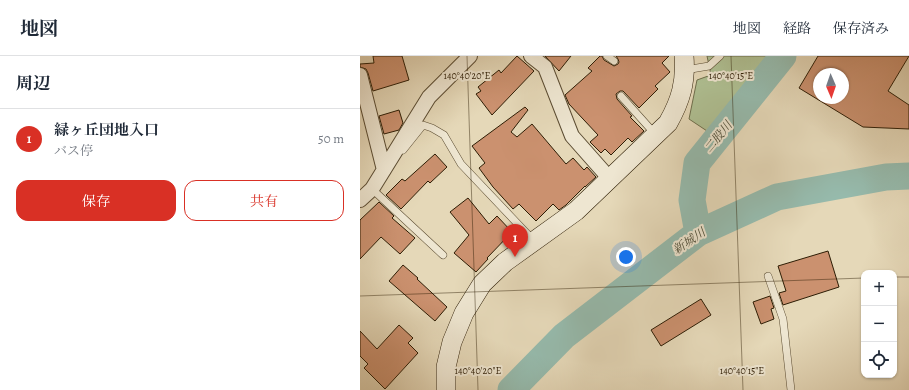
<!DOCTYPE html>
<html lang="ja">
<meta charset="utf-8">
<style>
body{margin:0;font-family:Alegreya,"Noto Serif JP",serif;background:#f2f2f3;color:#1f2937}
.controls{position:absolute;right:12px;bottom:12px;display:grid;overflow:hidden;border-radius:8px;box-shadow:0 1px 3px #0004}
.controls button{width:36px;height:36px;display:grid;place-items:center;padding:0;border:0;border-bottom:1px solid #e0e1e3;background:#fff;color:#1f2937;font:20px sans-serif}
.compass{position:absolute;left:453px;top:12px;width:36px;height:36px;border-radius:50%;background:#fff;box-shadow:0 1px 3px #0004;rotate:178deg}
.you{position:absolute;left:266px;top:201px;width:14px;height:14px;margin:-10px;border:3px solid #fff;border-radius:50%;background:#1a73e8;box-shadow:0 0 0 6px #1a73e833}
.badge{display:grid;place-items:center;width:26px;height:26px;border-radius:50%;background:#d93025;color:#fff;font-size:13px;font-weight:700}
.pin{position:absolute;translate:-50% -33px;filter:drop-shadow(0 1px 2px #0008)}
.pin::after{content:'';position:absolute;top:21px;width:14px;height:12px;background:inherit;clip-path:polygon(0 0,100% 0,50% 100%)}
.list{margin:0;padding:0;list-style:none}
h2{display:flex;justify-content:space-between;align-items:center;height:52px;margin:0;padding:0 16px;font-size:17px}
h2 small{font-size:13px;font-weight:400;color:#747a83}
.list li{display:grid;grid-template-columns:26px 1fr auto;gap:12px;align-items:center;box-sizing:border-box;height:60px;padding:0 16px;border-top:1px solid #e0e1e3}
.list b{display:block;font-size:15px;white-space:nowrap}
.list p{margin:0;font-size:13px;white-space:nowrap;color:#747a83}
.list em{font-size:13px;font-style:normal;color:#747a83}
.actions{display:flex;gap:8px;padding:12px 16px}
.actions a{flex:1;padding:9px 0;border:1px solid #d93025;border-radius:12px;text-align:center;font-size:14px;color:#d93025}
.actions .main{background:#d93025;color:#fff}
.icon{flex:none;width:22px;height:22px;fill:none;stroke:currentColor;stroke-width:2;stroke-linecap:round;stroke-linejoin:round}
.map{position:relative;flex:none;width:549px;height:334px;overflow:hidden}
header{display:flex;align-items:center;gap:24px;box-sizing:border-box;height:56px;padding:0 20px;background:#fff;border-bottom:1px solid #e0e1e3}
header strong{font-size:19px}
nav{display:flex;gap:22px;margin-inline-start:auto;font-size:14px}
main{display:flex}
aside{flex:1;background:#fff}
.map>svg:first-child{display:block}
</style>
<header>
<strong>地図</strong>
<nav><a>地図</a><a>経路</a><a>保存済み</a></nav>
</header>
<main>
<aside>
<h2>周辺<small></small></h2>
<ul class="list">
<li><span class="badge">1</span><div><b>緑ヶ丘団地入口</b><p>バス停</p></div><em>50 m</em></li>
</ul>
<div class="actions"><a class="main">保存</a><a>共有</a></div>
</aside>
<div class="map">
<svg width="549" height="334" viewBox="0 0 549 334">
<rect width="100%" height="100%" fill="#e5d8b8"/>
<filter id="stains"><feTurbulence type="fractalNoise" baseFrequency=".005" numOctaves="4"/><feColorMatrix values="0 0 0 0 .2 0 0 0 0 .09 0 0 0 0 .02 0 0 0 .5 -.17"/></filter>
<radialGradient id="worn" r=".72"><stop offset=".6" stop-color="#630" stop-opacity="0"/><stop offset="1" stop-color="#630" stop-opacity=".3"/></radialGradient>
<path fill="#afc093" stroke="#6e6e4c" d="M347 0H409L350 77 329 63 337 24 351 19Z"/>
<g fill="none" stroke-linecap="round" stroke-linejoin="round">
<path stroke="#96baac" stroke-width="27" d="M338 177 332 144 337 107 423 0
M151 334 204 280 338 177 417 141 526 121 549 120"/>
</g>
<path fill="#cb916f" stroke="#2d1d05" fill-rule="evenodd" d="M13 0H42L49 24 13 35 8 17 6 13 0 11V8L14 7Z
M157 0 174 15 132 59 116 38 121 35 118 31 139 14 141 17Z
M185 0H211L199 15Z
M240 0H242L244 4 254 10 258 8 259 6 258 3 256 0H309L302 7 310 16 295 30 298 33 279 52 263 35H260L256 38 257 43 272 60 270 61 284 75 272 86 268 82 251 99 245 93 241 97 230 86 238 79 209 48 205 39 232 15 228 12Z
M458 0H549L528 35 549 49V73L503 71 439 32ZM459 18H483V42H459Z
M165 51 168 54 151 76 157 81 172 68 206 108 213 102 224 114 227 111 236 121 225 131V130L206 149 199 154 193 148 176 165 159 148 153 153 133 131 119 112 125 107 112 90Z
M39 54 43 67 39 74 24 78 19 60Z
M75 98 87 111 70 127 68 125 41 153 26 139 42 123 45 125Z
M108 142 129 168 137 160 152 176 127 202 128 203 116 216 94 197 109 179 90 156Z
M19 146 34 160 32 162 55 182 40 198 21 181 0 203V164Z
M468 195 479 231 423 249 419 237 426 235 418 210Z
M43 209 58 222 57 223 87 251 75 265 29 225Z
M410 240 414 252 411 253 414 263 401 268 393 246Z
M341 243 351 259 301 290 291 274Z
M39 269 53 282 48 287 58 297 25 333 4 312 8 308 0 300V275L17 293Z"/>
<g fill="none" stroke-linecap="round" stroke-linejoin="round">
<defs>
<path id="lane" d="M247 0 254 5
M325 14 349 10 360 0
M261 40 295 78
M43 94 63 69 72 72 84 79 101 108 174 185
M12 133 83 199
M408 220 423 263 431 334"/>
<path id="street" d="M171 0 185 11 212 80 250 123
M0 19 24 114
M0 144 12 133 69 41 110 0"/>
<path id="secondary" d="M86 334V311L92 286 104 257 122 228 145 206 216 155 308 67C321 44 326 26 324 0"/>
</defs>
<use href="#lane" stroke="#5b4c32" stroke-width="8"/>
<use href="#street" stroke="#5b4c32" stroke-width="16"/>
<use href="#secondary" stroke="#2d1d05" stroke-width="20"/>
<use href="#lane" stroke="#eee6d1" stroke-width="7"/>
<use href="#street" stroke="#eee6d1" stroke-width="14"/>
<use href="#secondary" stroke="#eee6d1" stroke-width="19"/>
</g>
<path fill="none" stroke="#2d1d05" stroke-width="1" stroke-opacity="0.45" d="M107 0 118 334M371 0 383 334M534 221H549M0 240 504 222"/>
<g text-anchor="middle" dominant-baseline="central" stroke-width="4" stroke-linejoin="round" paint-order="stroke">
<g font-size="12" font-style="italic" fill="#4c4c37" stroke="#eee6d1">
<text transform="translate(358 81) rotate(-51)">二股川</text>
<text transform="translate(329 185) rotate(-34)">新城川</text>
</g>
</g>
<g font-size="10" text-anchor="middle" fill="#2d1d05" stroke="#eee6d1" stroke-width="4" stroke-linejoin="round" paint-order="stroke">
<text x="107" y="23">140°40'20"E</text>
<text x="371" y="23">140°40'15"E</text>
<text x="118" y="318">140°40'20"E</text>
<text x="382" y="318">140°40'15"E</text>
</g>
<rect width="100%" height="100%" filter="url(#stains)"/>
<rect width="100%" height="100%" fill="url(#worn)"/>
</svg>
<div class="controls">
<button>+</button>
<button>−</button>
<button><svg class="icon" aria-label="locate" viewBox="0 0 24 24"><circle cx="12" cy="12" r="6"/><path d="M12 2v4M12 18v4M2 12h4M18 12h4"/></svg></button>
</div>
<svg class="compass" viewBox="-18 -18 36 36"><path d="M0-13l5 13h-10z" fill="#e53935"/><path d="M0 13l5-13h-10z" fill="#747a83"/></svg>
<div class="you"></div>
<div class="pin badge" style="left:155px;top:201px">1</div>
</div>
</main>
